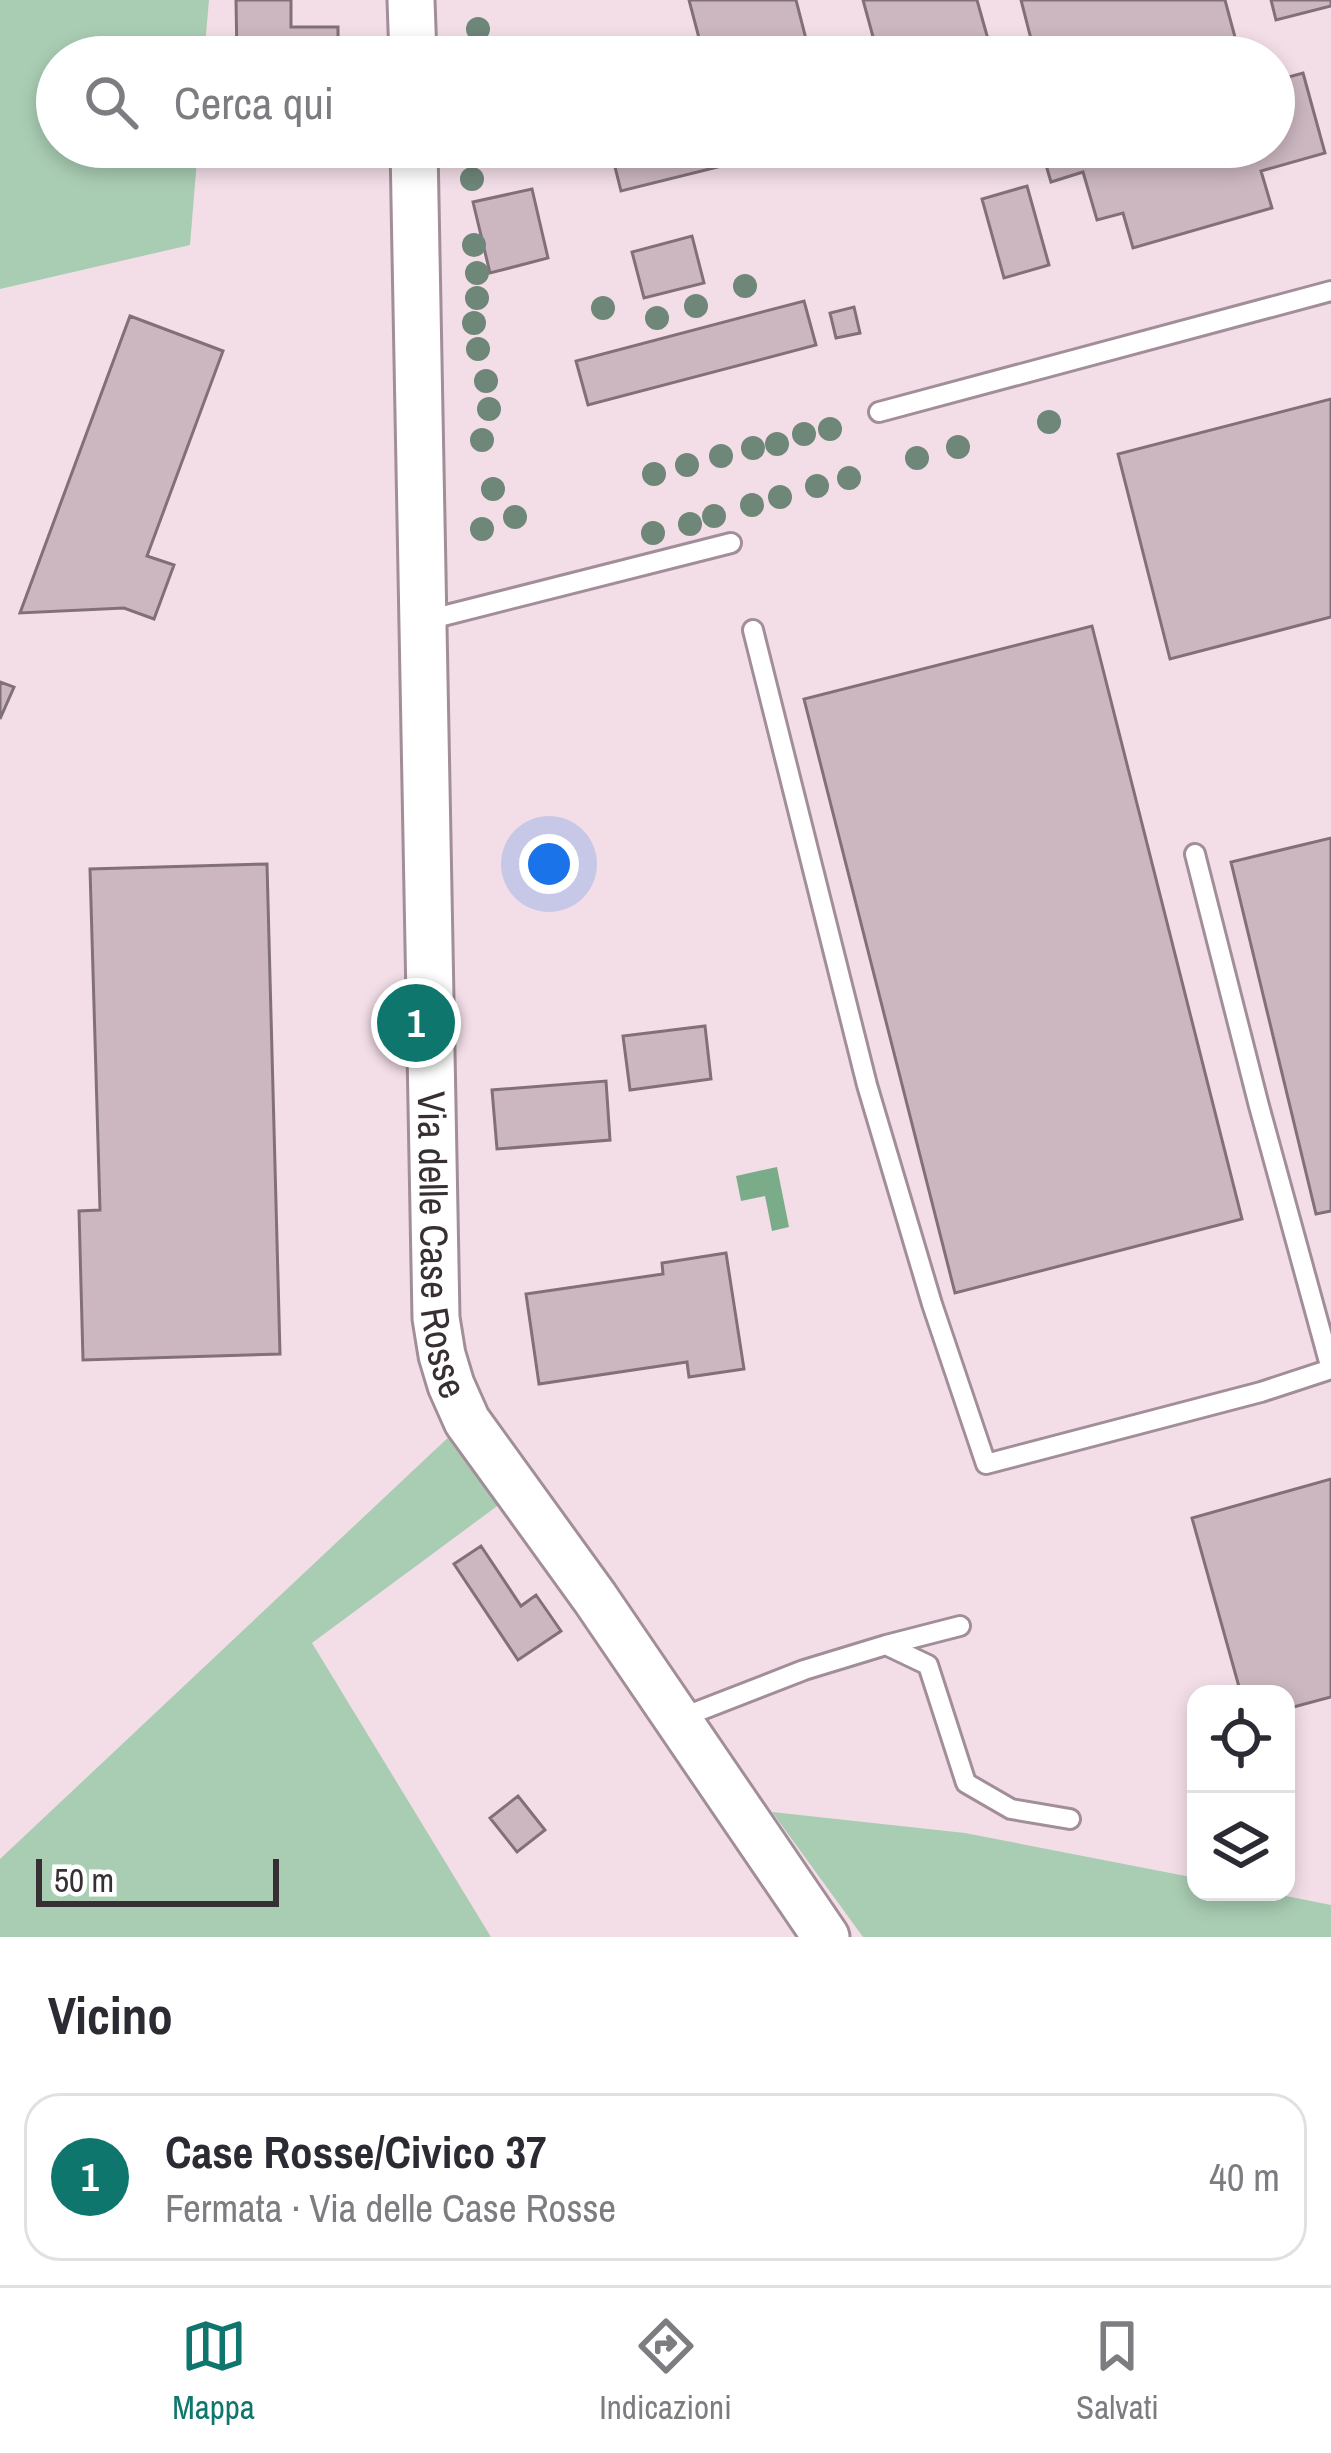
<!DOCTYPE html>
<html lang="it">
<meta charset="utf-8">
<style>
body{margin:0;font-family:"Archivo Narrow",sans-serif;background:#f2f2f3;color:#2b2b33}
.controls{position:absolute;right:36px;bottom:36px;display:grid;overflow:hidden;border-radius:24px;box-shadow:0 6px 18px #0003}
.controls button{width:108px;height:108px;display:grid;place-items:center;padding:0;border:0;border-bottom:3px solid #e1e1e2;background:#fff;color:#2b2b33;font:60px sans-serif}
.scale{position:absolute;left:36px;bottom:30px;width:243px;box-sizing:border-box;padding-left:12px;border:6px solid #372f34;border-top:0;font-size:33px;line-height:42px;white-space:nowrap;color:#372f34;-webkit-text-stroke:9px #fff;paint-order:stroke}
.you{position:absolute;left:549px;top:864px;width:42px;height:42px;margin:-30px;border:9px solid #fff;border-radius:50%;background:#1a73e8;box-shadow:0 0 0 18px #1a73e833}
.badge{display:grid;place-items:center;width:78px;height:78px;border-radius:50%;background:#0f766e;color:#fff;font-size:39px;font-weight:700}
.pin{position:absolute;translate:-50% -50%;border:6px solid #fff;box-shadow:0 3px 12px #0006}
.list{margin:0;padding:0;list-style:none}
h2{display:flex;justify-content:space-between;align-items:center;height:156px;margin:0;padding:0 48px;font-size:51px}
h2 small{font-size:39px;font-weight:400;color:#7c7c81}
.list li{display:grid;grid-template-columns:78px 1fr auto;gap:36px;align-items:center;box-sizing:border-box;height:168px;margin:0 24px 24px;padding:0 24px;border:3px solid #e1e1e2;border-radius:36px}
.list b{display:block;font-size:45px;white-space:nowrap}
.list p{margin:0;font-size:39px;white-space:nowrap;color:#7c7c81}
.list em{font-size:39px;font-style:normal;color:#7c7c81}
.icon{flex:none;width:66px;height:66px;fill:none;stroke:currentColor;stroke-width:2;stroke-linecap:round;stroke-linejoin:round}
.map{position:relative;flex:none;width:1331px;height:1937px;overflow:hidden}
.search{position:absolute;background:#fff;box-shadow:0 6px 18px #0003;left:36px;right:36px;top:36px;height:132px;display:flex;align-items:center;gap:30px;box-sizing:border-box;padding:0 42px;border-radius:66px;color:#7c7c81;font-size:45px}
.sheet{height:348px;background:#fff}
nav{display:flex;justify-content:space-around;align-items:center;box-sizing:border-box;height:168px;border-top:3px solid #e1e1e2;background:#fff;font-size:33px;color:#7c7c81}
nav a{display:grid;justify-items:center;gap:6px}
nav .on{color:#0f766e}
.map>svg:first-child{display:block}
</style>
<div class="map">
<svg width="1331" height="1937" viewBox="0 0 1331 1937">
<rect width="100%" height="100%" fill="#f3dee8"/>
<path fill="#a9cdb3" d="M0 0H209L204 57H57V147H198L190 245 0 289Z
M454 1432 504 1501 312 1643 491 1937H0V1859Z
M772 1812 965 1833 1196 1878V1892H1266L1331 1905V1937H863Z"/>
<path fill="#7bac89" d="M777 1167 789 1227 772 1231 765 1196 741 1201 736 1176Z"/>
<path fill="#ccb7c1" stroke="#827079" stroke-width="3" d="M236 0H291V27H338V41L380 39 381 57H237Z
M689 0H796L807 43 789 48 792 57H704Z
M863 0H977L993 57H828L875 44Z
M1021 0H1225L1239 52 1221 57H1002L999 48 1031 39Z
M1271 0H1331V6L1276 20Z
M1303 73 1325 153 1261 171 1272 208 1133 248 1123 213 1097 220 1083 172 1051 182 1041 148 1044 147H1274V81Z
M610 147H717L722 166 621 191Z
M1027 186 1049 265 1004 278 982 199Z
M532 189 548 258 490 273 473 202Z
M692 236 704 283 644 298 632 252Z
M804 301 816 345 588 405 576 361Z
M854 307 860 333 836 338 830 313Z
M130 316 223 351 147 556 174 565 154 619 124 608 20 613Z
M1331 399V617L1170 659 1118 454Z
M1092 626 1242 1219 955 1293 804 699Z
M0 682 14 687 0 719Z
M1331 838V1211L1316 1214 1231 862Z
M267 864 280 1354 83 1360 79 1211 100 1210 90 869Z
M705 1026 711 1079 630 1090 623 1036Z
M606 1081 610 1140 497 1149 492 1090Z
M726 1253 744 1369 689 1377 687 1362 539 1384 526 1294 663 1274 662 1263Z
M1331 1479V1697L1286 1709V1694H1241L1192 1518Z
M481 1546 521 1606 536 1595 561 1631 518 1660 454 1564Z
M518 1796 545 1830 517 1852 490 1818Z"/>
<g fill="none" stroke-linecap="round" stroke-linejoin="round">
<defs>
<path id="service" d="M879 412 1331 291
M423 621 731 543
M753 630 867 1085 932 1304 986 1464 1261 1392 1331 1369
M1195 854 1259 1106 1331 1369
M886 1645 960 1626
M678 1719 804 1670 886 1645 928 1665 966 1783 1011 1809 1070 1819"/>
<g id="tertiary">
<path d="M411 0 413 57"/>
<path id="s1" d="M414 147 436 1318 442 1355 451 1385 467 1421 595 1598 826 1937"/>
</g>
</defs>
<use href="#service" stroke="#a28e98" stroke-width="24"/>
<use href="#tertiary" stroke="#a28e98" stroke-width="51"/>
<use href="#service" stroke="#fff" stroke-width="18"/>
<use href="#tertiary" stroke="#fff" stroke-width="45"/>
</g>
<g fill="#6e8779">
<circle cx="478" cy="29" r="12"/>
<circle cx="472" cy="179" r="12"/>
<circle cx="474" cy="245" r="12"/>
<circle cx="477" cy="273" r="12"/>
<circle cx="745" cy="286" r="12"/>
<circle cx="477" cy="298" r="12"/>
<circle cx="696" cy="306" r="12"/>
<circle cx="603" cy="308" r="12"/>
<circle cx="657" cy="318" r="12"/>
<circle cx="474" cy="323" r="12"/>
<circle cx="478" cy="349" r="12"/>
<circle cx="486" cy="381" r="12"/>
<circle cx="489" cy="409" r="12"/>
<circle cx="1049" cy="422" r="12"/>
<circle cx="830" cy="429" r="12"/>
<circle cx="804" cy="434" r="12"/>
<circle cx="482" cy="440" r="12"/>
<circle cx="777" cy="444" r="12"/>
<circle cx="958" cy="447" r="12"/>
<circle cx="753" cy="448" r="12"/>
<circle cx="721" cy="456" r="12"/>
<circle cx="917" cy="458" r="12"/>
<circle cx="687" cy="465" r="12"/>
<circle cx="654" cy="474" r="12"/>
<circle cx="849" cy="478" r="12"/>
<circle cx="817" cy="486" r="12"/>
<circle cx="493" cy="489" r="12"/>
<circle cx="780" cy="497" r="12"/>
<circle cx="752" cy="505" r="12"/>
<circle cx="714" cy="516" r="12"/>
<circle cx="515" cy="517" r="12"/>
<circle cx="690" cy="524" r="12"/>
<circle cx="482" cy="529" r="12"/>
<circle cx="653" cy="533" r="12"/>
</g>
<g text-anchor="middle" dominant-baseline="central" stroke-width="12" stroke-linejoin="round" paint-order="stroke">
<g font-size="39" fill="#372f34" stroke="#fff">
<text stroke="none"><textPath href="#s1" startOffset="1098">Via delle Case Rosse</textPath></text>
</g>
</g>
</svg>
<div class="controls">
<button><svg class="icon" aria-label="locate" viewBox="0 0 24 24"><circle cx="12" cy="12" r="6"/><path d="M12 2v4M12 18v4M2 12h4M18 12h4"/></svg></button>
<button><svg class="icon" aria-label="layers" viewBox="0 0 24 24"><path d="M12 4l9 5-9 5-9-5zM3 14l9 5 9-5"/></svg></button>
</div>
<div class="scale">50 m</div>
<div class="you"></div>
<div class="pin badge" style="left:416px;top:1023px">1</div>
<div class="search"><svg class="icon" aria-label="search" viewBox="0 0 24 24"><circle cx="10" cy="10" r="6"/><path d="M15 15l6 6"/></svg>Cerca qui</div>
</div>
<section class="sheet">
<h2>Vicino<small></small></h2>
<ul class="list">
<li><span class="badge">1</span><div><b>Case Rosse/Civico 37</b><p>Fermata · Via delle Case Rosse</p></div><em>40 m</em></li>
</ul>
</section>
<nav>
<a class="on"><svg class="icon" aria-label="map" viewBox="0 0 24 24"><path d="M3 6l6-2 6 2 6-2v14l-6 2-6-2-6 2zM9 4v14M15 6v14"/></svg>Mappa</a>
<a><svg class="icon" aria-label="directions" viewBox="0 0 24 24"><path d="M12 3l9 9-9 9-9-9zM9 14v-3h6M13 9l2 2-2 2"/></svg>Indicazioni</a>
<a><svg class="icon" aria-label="saved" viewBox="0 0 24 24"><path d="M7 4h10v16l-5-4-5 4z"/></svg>Salvati</a>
</nav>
